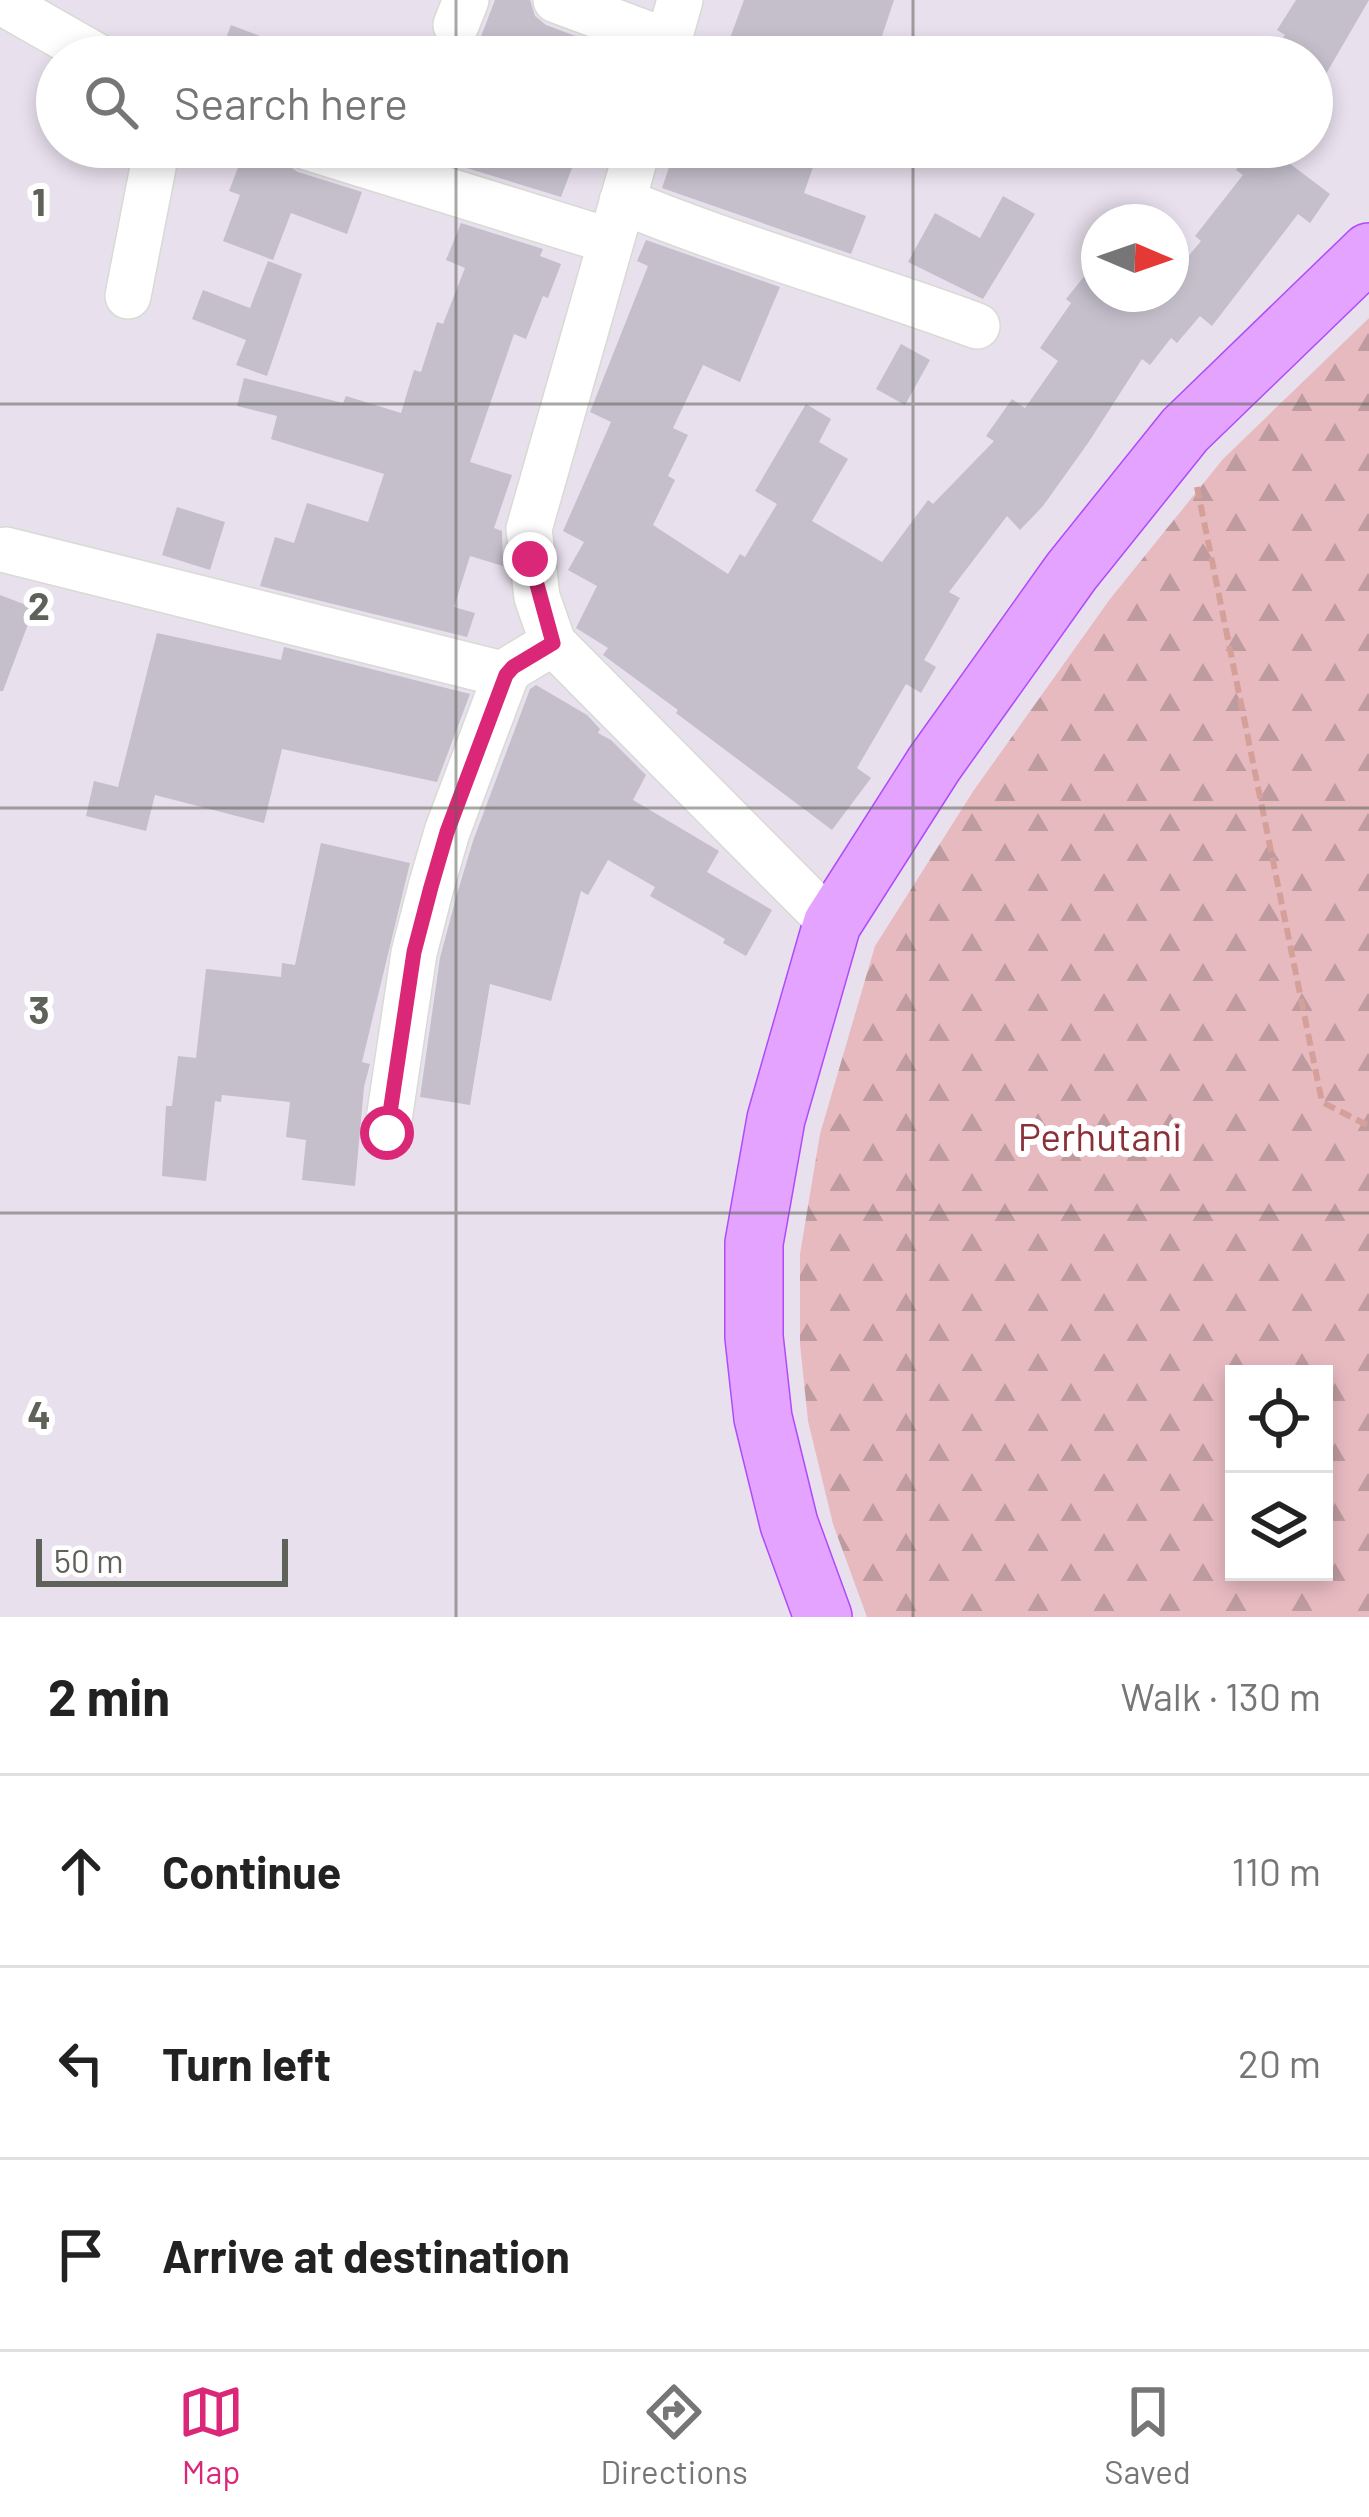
<!DOCTYPE html>
<meta charset="utf-8">
<style>
body{margin:0;font-family:Barlow,sans-serif;background:#f6f6f6;color:#222}
.controls{position:absolute;right:36px;bottom:36px;display:grid;overflow:hidden;border-radius:0px;box-shadow:0 6px 18px #0003}
.controls button{width:108px;height:108px;display:grid;place-items:center;padding:0;border:0;border-bottom:3px solid #e0e0e0;background:#fff;color:#222;font:60px sans-serif}
.compass{position:absolute;left:1081px;top:204px;width:108px;height:108px;border-radius:50%;background:#fff;box-shadow:0 6px 18px #0003;rotate:92deg}
.scale{position:absolute;left:36px;bottom:30px;width:252px;box-sizing:border-box;padding-left:12px;border:6px solid #5e6259;border-top:0;font-size:33px;line-height:42px;white-space:nowrap;color:#5e6259;-webkit-text-stroke:9px #fff;paint-order:stroke}
.stop{position:absolute;width:36px;height:36px;margin:-27px;border:9px solid #db2777;border-radius:50%;background:#fff}
.stop.end{background:#db2777;border-color:#fff;box-shadow:0 3px 12px #0008}
.list{margin:0;padding:0;list-style:none}
h2{display:flex;justify-content:space-between;align-items:center;height:156px;margin:0;padding:0 48px;font-size:51px}
h2 small{font-size:39px;font-weight:400;color:#767676}
.list li{display:grid;grid-template-columns:78px 1fr auto;gap:36px;align-items:center;box-sizing:border-box;height:192px;padding:0 48px;border-top:3px solid #e0e0e0}
.list b{display:block;font-size:45px;white-space:nowrap}
.list em{font-size:39px;font-style:normal;color:#767676}
.icon{flex:none;width:66px;height:66px;fill:none;stroke:currentColor;stroke-width:2;stroke-linecap:round;stroke-linejoin:round}
.map{position:relative;flex:none;width:1369px;height:1617px;overflow:hidden}
.search{position:absolute;background:#fff;box-shadow:0 6px 18px #0003;left:36px;right:36px;top:36px;height:132px;display:flex;align-items:center;gap:30px;box-sizing:border-box;padding:0 42px;border-radius:66px;color:#767676;font-size:45px}
.sheet{height:732px;background:#fff}
nav{display:flex;justify-content:space-around;align-items:center;box-sizing:border-box;height:168px;border-top:3px solid #e0e0e0;background:#fff;font-size:33px;color:#767676}
nav a{display:grid;justify-items:center;gap:6px}
nav .on{color:#db2777}
.map>svg:first-child{display:block}
</style>
<div class="map">
<svg width="1369" height="1617" viewBox="0 0 1369 1617">
<defs>
<pattern id="forest-firs" width="22" height="20" patternUnits="userSpaceOnUse" patternTransform="scale(3)"><rect width="22" height="20" fill="#e7bac0"/><path d="M5 1l3.5 6h-7zM16 11l3.5 6h-7z" fill="#be9b9f"/></pattern>
</defs>
<rect width="100%" height="100%" fill="#e8e0ed"/>
<path fill="url(#forest-firs)" fill-rule="evenodd" d="M1369 318V1617H867L833 1524 808 1421 800 1344V1254L820 1134 875 946 974 790 1110 599 1223 459ZM1234 1374H1324V1572H1234Z"/>
<path fill="#c4bfcb" d="M495 0H530L535 16 546 25 621 53 620 57H482L488 42 480 39Z
M744 0H894L875 57H723Z
M1296 0H1369L1312 98V57H1270L1285 35 1277 30Z
M231 25 309 55 308 57H219Z
M246 147H281L286 164 298 172 362 192 347 234 291 213 273 260 223 241 240 195 229 191Z
M467 147H580L561 197 460 166Z
M676 147H820L804 193 866 216 851 254 662 188Z
M1253 147H1294L1285 160 1330 194 1310 223 1298 214 1212 326 1200 316 1177 343 1171 338 1150 365 1142 359 1088 443 1043 506 1020 530 1007 516 949 592 960 598 924 660 936 667 921 693 906 684 857 768 871 778 832 830 676 713 678 710 603 655 608 648 576 628 597 586 568 570 584 542 563 531 611 422 590 412 648 266 637 261 646 240 780 287 740 382 703 365 673 428 688 435 668 476 675 480 653 525 728 574 740 554 745 557 777 504 755 491 806 404 831 419 819 442 848 459 812 521 882 562 928 500 933 504 994 441 986 436 1012 399 1025 408 1058 361 1040 348 1071 303 1066 299 1086 274 1099 284V294H1171V277L1201 241 1195 236 1243 175 1236 170Z
M1003 196 1035 214 983 299 908 262 935 213 980 238Z
M461 223 543 249 540 256 561 264 548 298 543 296 526 339 514 334 470 462 512 475 494 528 502 531 503 566 470 556 454 607 475 613 467 637 260 586 275 537 294 543 307 503 368 522 384 474 271 439 277 416 237 406 244 378 343 403 346 396 401 413 414 370 421 372 437 322 443 324 465 268 446 260Z
M268 261 302 274 267 376 236 365 246 340 192 319 203 290 250 308Z
M901 344 930 360 905 405 876 389Z
M177 507 225 522 210 570 162 555Z
M0 595 34 608 3 691H0Z
M157 633 281 660 284 647 470 694 437 782 282 749 264 823 155 795 146 831 86 816 94 781 118 787Z
M536 685 587 715 600 729 598 733 611 740 646 775 633 800 719 851 707 872 772 910 746 956 723 943 725 939 650 896 655 887 608 860 588 895 581 891 551 1001 490 984 470 1105 420 1097 440 958 457 894 473 841 530 689Z
M321 843 410 863 362 1062 370 1064 364 1087 355 1186 302 1180 306 1140 286 1137 290 1102 222 1095 221 1102 215 1101 206 1181 162 1176 166 1106H172L178 1056 196 1058 206 969 281 977 282 963 295 965Z"/>
<g fill="none" stroke-linecap="round" stroke-linejoin="round">
<defs>
<path id="minor" d="M556 0 669 42
M0 1 98 57
M456 25 466 0
M664 57 680 0
M307 147 610 241
M638 147 529 529 537 597 553 643 832 924
M622 201C738 249 859 282 977 326
M128 296 157 147
M6 550 506 675
M387 1133 414 953 431 887 447 832 506 675 513 667 553 643"/>
<path id="major" d="M823 1617 789 1524 763 1418 754 1337V1243L776 1119 832 924 934 764 1071 572 1185 430 1369 252"/>
</defs>
<use href="#minor" stroke="#d7dbd3" stroke-width="48"/>
<use href="#major" stroke="#b04afc" stroke-width="60"/>
<path stroke="#d5a099" stroke-width="6" stroke-dasharray="12 6" stroke-linecap="butt" d="M1197 487 1322 1102 1369 1126"/>
<use href="#minor" stroke="#fff" stroke-width="45"/>
<use href="#major" stroke="#e3a3ff" stroke-width="57"/>
</g>
<g fill="none" stroke-linecap="round" stroke-linejoin="round">
<path stroke="#db2777" stroke-width="15" d="M387 1133 414 952 431 887 447 832 506 675 513 667 553 643 530 559"/>
</g>
<path fill="none" stroke="#5e6259" stroke-width="3" stroke-opacity="0.55" d="M456 0V57M913 0V57M456 147V1617M913 147V1617M0 404H1369M0 808H1369M0 1213H1369"/>
<g text-anchor="middle" dominant-baseline="central" stroke-width="12" stroke-linejoin="round" paint-order="stroke">
<g font-size="39" fill="#8b2f38" stroke="#fff">
<text x="1100" y="1135">Perhutani</text>
</g>
</g>
<g font-size="39" text-anchor="middle" font-weight="bold" fill="#5e6259" stroke="#fff" stroke-width="12" stroke-linejoin="round" paint-order="stroke">
<text x="39" y="216">1</text>
<text x="39" y="620">2</text>
<text x="39" y="1024">3</text>
<text x="39" y="1429">4</text>
</g>
</svg>
<div class="controls">
<button><svg class="icon" aria-label="locate" viewBox="0 0 24 24"><circle cx="12" cy="12" r="6"/><path d="M12 2v4M12 18v4M2 12h4M18 12h4"/></svg></button>
<button><svg class="icon" aria-label="layers" viewBox="0 0 24 24"><path d="M12 4l9 5-9 5-9-5zM3 14l9 5 9-5"/></svg></button>
</div>
<svg class="compass" viewBox="-18 -18 36 36"><path d="M0-13l5 13h-10z" fill="#e53935"/><path d="M0 13l5-13h-10z" fill="#767676"/></svg>
<div class="scale">50 m</div>
<div class="stop" style="left:387px;top:1133px"></div>
<div class="stop end" style="left:530px;top:559px"></div>
<div class="search"><svg class="icon" aria-label="search" viewBox="0 0 24 24"><circle cx="10" cy="10" r="6"/><path d="M15 15l6 6"/></svg>Search here</div>
</div>
<section class="sheet">
<h2>2 min<small>Walk · 130 m</small></h2>
<ul class="list">
<li><svg class="icon" aria-label="ahead" viewBox="0 0 24 24"><path d="M12 20V5M6 11l6-6 6 6"/></svg><div><b>Continue</b></div><em>110 m</em></li>
<li><svg class="icon" aria-label="left" viewBox="0 0 24 24"><path d="M17 20v-9H6M10 6l-5 5 5 5"/></svg><div><b>Turn left</b></div><em>20 m</em></li>
<li><svg class="icon" aria-label="arrive" viewBox="0 0 24 24"><path d="M6 21V4h12l-3 4 3 4H6"/></svg><div><b>Arrive at destination</b></div></li>
</ul>
</section>
<nav>
<a class="on"><svg class="icon" aria-label="map" viewBox="0 0 24 24"><path d="M3 6l6-2 6 2 6-2v14l-6 2-6-2-6 2zM9 4v14M15 6v14"/></svg>Map</a>
<a><svg class="icon" aria-label="directions" viewBox="0 0 24 24"><path d="M12 3l9 9-9 9-9-9zM9 14v-3h6M13 9l2 2-2 2"/></svg>Directions</a>
<a><svg class="icon" aria-label="saved" viewBox="0 0 24 24"><path d="M7 4h10v16l-5-4-5 4z"/></svg>Saved</a>
</nav>
